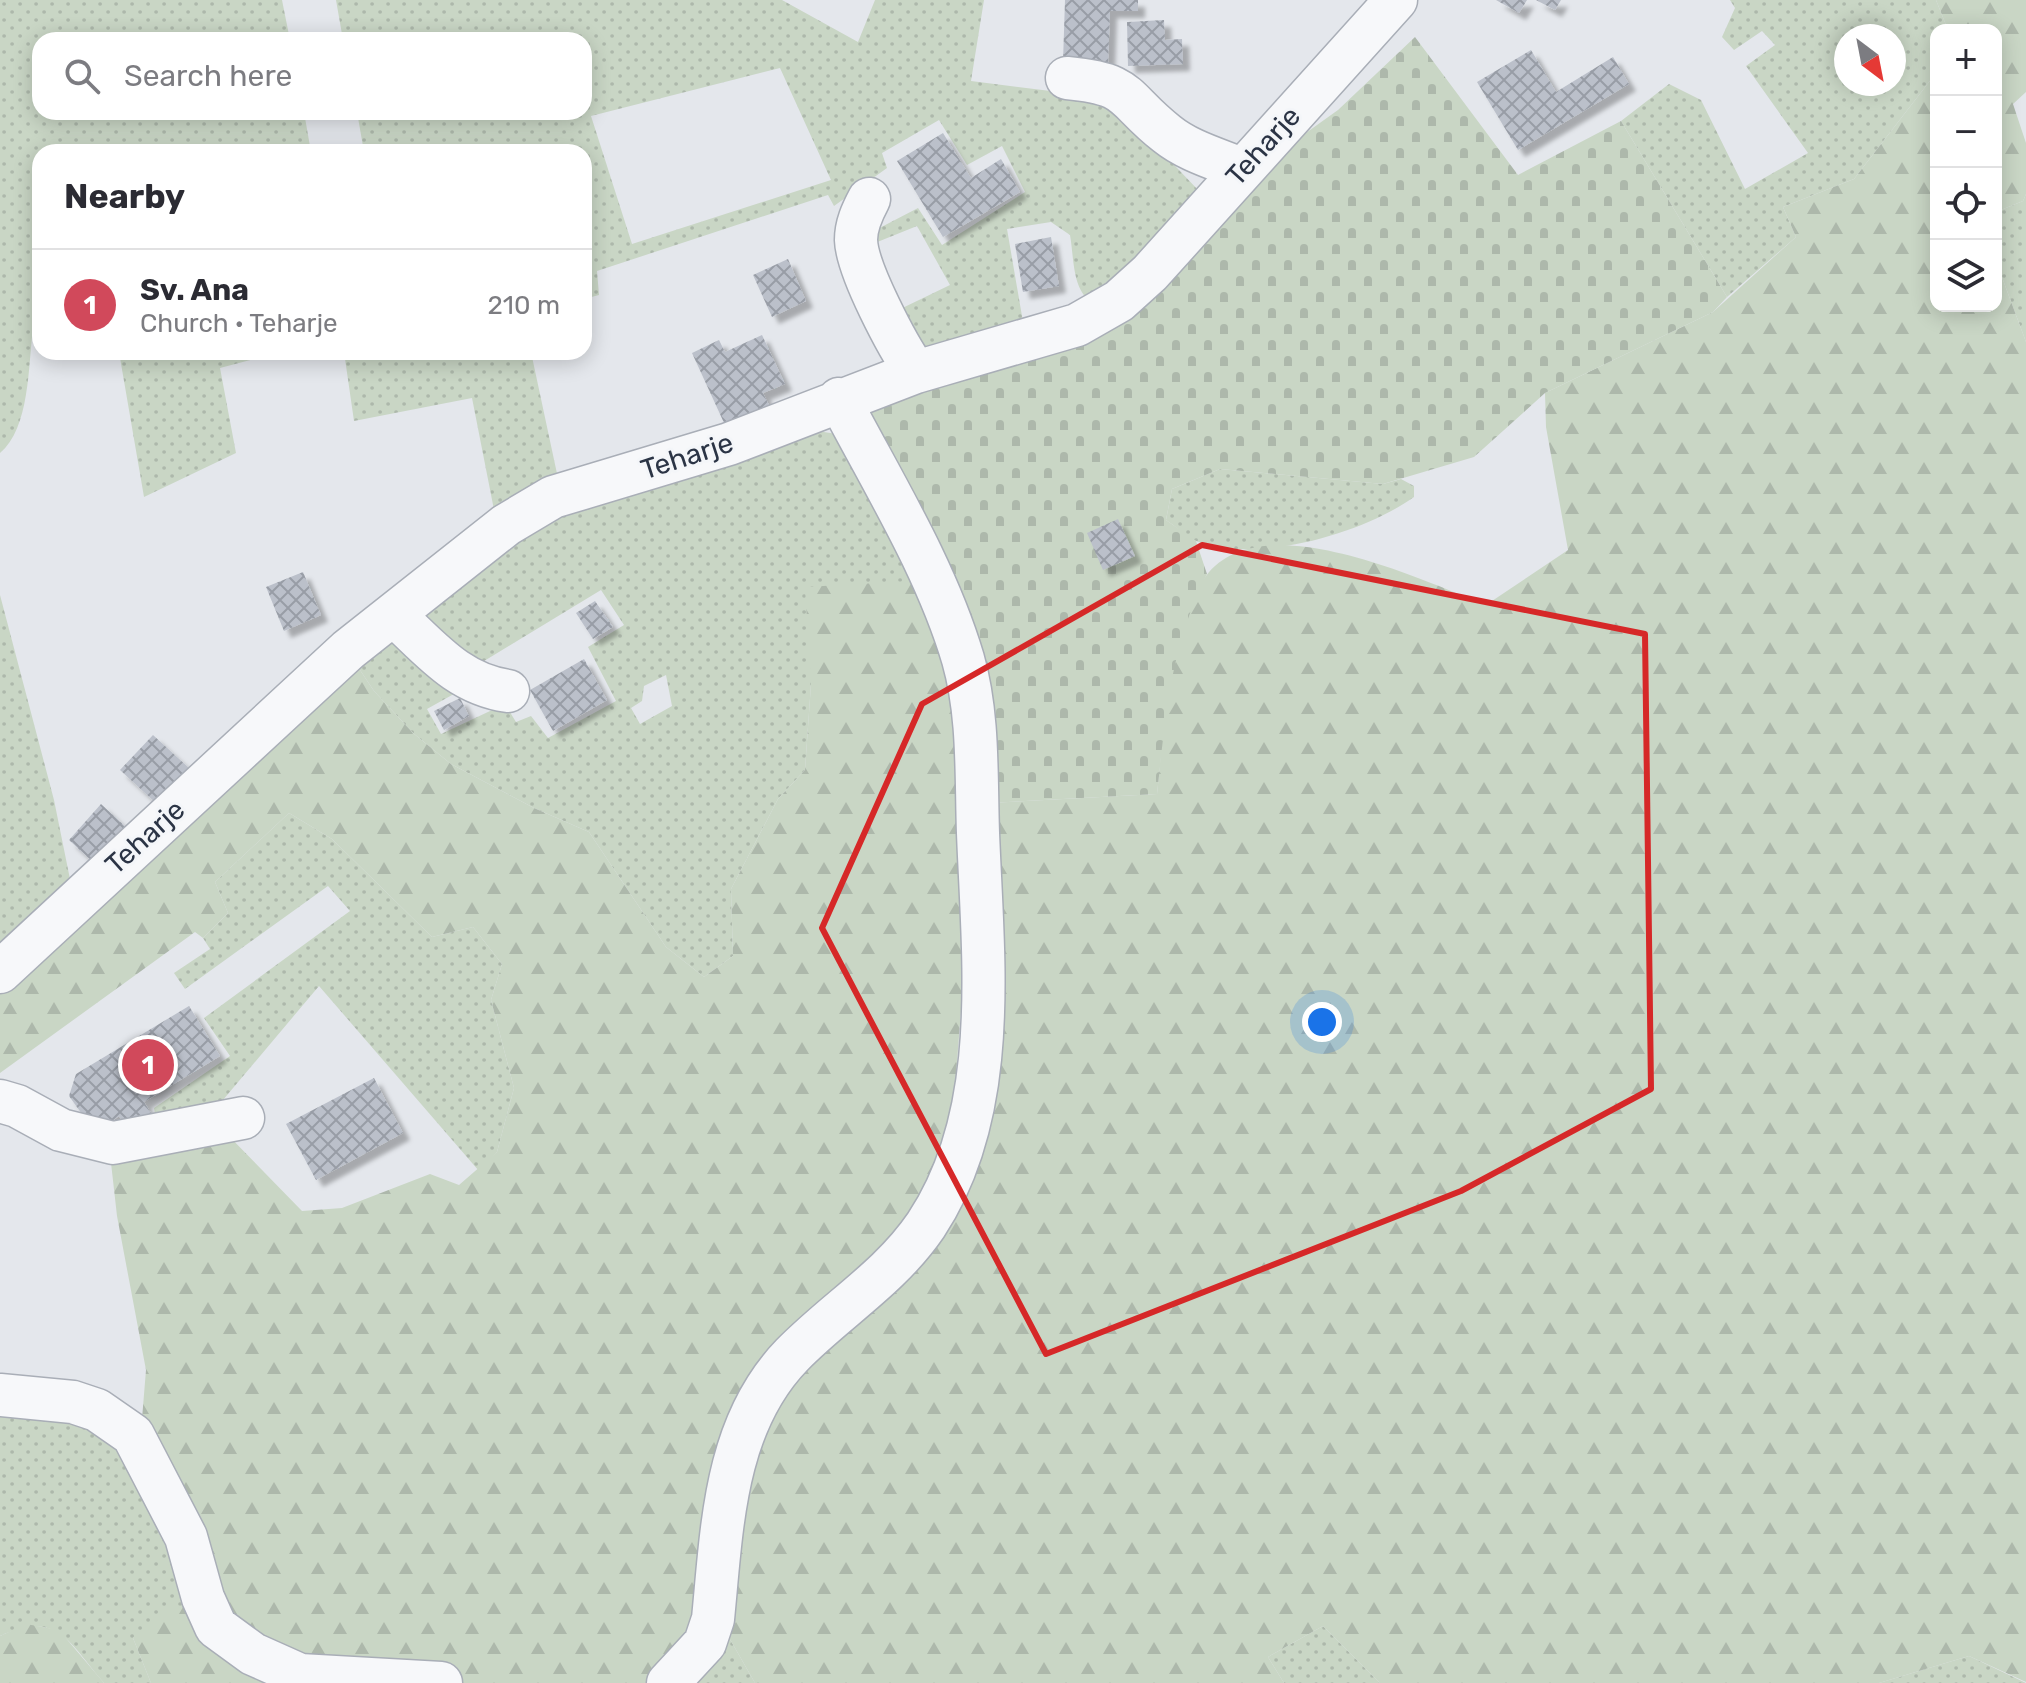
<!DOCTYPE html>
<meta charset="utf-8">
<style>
body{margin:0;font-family:Rubik,sans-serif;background:#f7f7f7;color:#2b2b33}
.controls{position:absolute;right:24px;top:24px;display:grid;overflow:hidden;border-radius:16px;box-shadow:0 4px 20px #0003}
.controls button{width:72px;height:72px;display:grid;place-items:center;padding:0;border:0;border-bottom:2px solid #e1e1e2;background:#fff;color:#2b2b33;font:40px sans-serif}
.compass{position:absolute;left:1834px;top:24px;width:72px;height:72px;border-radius:50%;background:#fff;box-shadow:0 4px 20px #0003;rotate:148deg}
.you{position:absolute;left:1322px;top:1022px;width:28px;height:28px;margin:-20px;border:6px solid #fff;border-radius:50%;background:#1a73e8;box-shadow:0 0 0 12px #1a73e833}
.badge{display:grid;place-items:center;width:52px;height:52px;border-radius:50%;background:#d1495b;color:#fff;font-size:26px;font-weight:700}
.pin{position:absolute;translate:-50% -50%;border:4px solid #fff;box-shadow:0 2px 8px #0006}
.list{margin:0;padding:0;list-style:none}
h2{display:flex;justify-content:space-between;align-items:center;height:104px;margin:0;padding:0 32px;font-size:34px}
h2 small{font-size:26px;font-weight:400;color:#7c7c81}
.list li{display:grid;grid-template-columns:52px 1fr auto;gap:24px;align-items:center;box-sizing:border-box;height:112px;padding:0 32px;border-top:2px solid #e1e1e2}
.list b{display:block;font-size:30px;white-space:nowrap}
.list p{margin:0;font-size:26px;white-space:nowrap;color:#7c7c81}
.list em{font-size:26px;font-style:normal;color:#7c7c81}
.icon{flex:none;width:44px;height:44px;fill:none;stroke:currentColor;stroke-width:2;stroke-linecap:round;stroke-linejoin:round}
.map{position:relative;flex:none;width:2026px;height:1683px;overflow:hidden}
.search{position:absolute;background:#fff;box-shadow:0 4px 20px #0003;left:32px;top:32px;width:560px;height:88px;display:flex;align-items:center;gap:20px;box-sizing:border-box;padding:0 28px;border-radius:24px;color:#7c7c81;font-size:30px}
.panel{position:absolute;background:#fff;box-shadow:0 4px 20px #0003;left:32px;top:144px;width:560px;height:216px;border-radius:24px}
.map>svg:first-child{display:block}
</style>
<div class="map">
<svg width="2026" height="1683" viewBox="0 0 2026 1683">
<defs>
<pattern id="grass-dots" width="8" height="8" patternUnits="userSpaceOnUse" patternTransform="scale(2)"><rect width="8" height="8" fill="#c9d6c5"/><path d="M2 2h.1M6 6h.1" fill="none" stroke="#adb8ab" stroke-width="1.8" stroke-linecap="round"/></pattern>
<pattern id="forest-firs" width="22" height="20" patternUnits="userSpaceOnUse" patternTransform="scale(2)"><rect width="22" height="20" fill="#c9d6c5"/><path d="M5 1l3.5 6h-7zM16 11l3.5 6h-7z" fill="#adb8ab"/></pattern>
<pattern id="cemetery-stones" width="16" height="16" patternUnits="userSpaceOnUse" patternTransform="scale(2)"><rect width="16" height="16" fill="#c9d6c5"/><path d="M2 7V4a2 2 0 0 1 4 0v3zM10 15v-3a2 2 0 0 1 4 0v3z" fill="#adb8ab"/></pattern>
<pattern id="building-cross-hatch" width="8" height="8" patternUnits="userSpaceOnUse" patternTransform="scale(2)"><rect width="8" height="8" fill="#bbc0ca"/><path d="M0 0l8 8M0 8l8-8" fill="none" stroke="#989da6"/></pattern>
<filter id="shadow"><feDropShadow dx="7" dy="7" stdDeviation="2" flood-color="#0004"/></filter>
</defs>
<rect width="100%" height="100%" fill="#e4e7ec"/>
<path fill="url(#grass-dots)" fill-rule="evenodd" d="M0 0H282L290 40H40V112H304L311 152H40V326L33 329C28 366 30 428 0 453Z
M336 0H782L858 42 875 0H984L971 81 1099 97 1138 127 1199 191 1153 243 1091 302C1072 289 1074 257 1070 235L1051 222 1007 229 1023 322 921 356 890 314 950 285 917 226 865 247 866 235 918 208 942 245 1025 192 1002 146 967 165 939 120 882 153 887 168 834 206 828 195 597 271 599 295 584 299V152H364L357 112H584V40H343ZM780 68 831 180 632 244 591 116Z
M1730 0H1936L1948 30H1936V73L1854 179 1783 207 1796 237 1727 297 1621 121 1669 84 1701 100 1745 189 1808 153 1746 66 1775 45 1762 31 1734 50 1722 37 1735 8ZM1846 36H1894V84H1846Z
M2026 194V342L1996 261V212L2023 201Z
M119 352H281L220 368 236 453 144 497Z
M344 352H531L559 483 496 520 472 398 354 421Z
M817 431 837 434 913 581 811 684 805 770 778 799 731 889 733 956 704 977 666 947 589 832 534 808 451 764 413 733 374 691 354 661 396 632 461 690 427 709 441 734 505 704 516 722 531 716 548 738 616 701 588 647 624 625 601 590 471 669 417 623 529 525ZM666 675 672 706 640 724 631 708 642 701 644 686Z
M1220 469 1383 484 1401 479 1414 486V497C1364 533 1256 565 1196 541 1186 536 1175 526 1166 520L1172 489Z
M0 595 54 800 72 889 0 960Z
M289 813 332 839 432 937 473 927 502 964 491 1000 514 1088 497 1152 479 1171 319 986 212 1113 156 1121 154 1108 230 1056 204 1018 350 911 328 886 185 989 174 973 210 949 203 938 228 913 215 882Z
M24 1401 133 1447 196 1607 133 1638 151 1683H104C68 1642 59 1610 0 1636V1402Z
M1323 1626 1380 1683H1284L1268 1657Z
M723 1627 755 1683H680Z
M1969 1656 2026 1683H1879Z"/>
<path fill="url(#forest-firs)" d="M1936 0H2026V92L2013 104 2026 143V194L2023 201 1996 212V30H1948Z
M1936 73V306H1996V261L2026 342V1682L1969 1656 1879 1683H1380L1323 1626 1268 1657 1284 1683H755L723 1627 734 1511 771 1403 966 1185 988 803 1157 794C1164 731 1167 628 1206 576 1260 503 1421 580 1486 605L1568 550 1546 427 1545 393 1713 312 1796 237 1783 207 1854 179Z
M913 581 944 654 955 721 964 972 950 1152 924 1210 782 1349 697 1641 654 1683H151L133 1638 169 1605 196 1607 141 1431 146 1370 117 1216 110 1154 225 1132 302 1211 342 1208 430 1174 459 1185 497 1152 514 1088 491 1000 502 964 473 927 432 937 332 839 289 813 215 882 228 913 203 938 195 932 0 1073V981L354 661 374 691 413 733 451 764 534 808 589 832 666 947 704 977 733 956 731 889 778 799 805 770 811 684 805 587Z
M26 1624 59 1630 104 1683H0V1636Z"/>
<path fill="url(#cemetery-stones)" d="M1415 37 1518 175 1621 121 1727 297 1713 312 1545 393 1474 457 1383 484 1220 469 1172 489 1166 520 1196 541 1207 574C1170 647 1166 715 1157 794L988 803 871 412 879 398 1084 336 1275 155 1338 110Z"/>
<path fill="url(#building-cross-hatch)" filter="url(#shadow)" d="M1065 0H1138V11H1110L1108 63 1063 62Z
M1496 0H1527L1519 13Z
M1536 0H1561L1555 10Z
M1164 20 1165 40 1182 39 1183 64 1128 66 1127 22Z
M1531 50 1556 92 1613 57 1629 84 1518 150 1477 82Z
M943 133 971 178 1001 159 1020 192 943 237 897 161Z
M1051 237 1059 286 1023 292 1015 244Z
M788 259 806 301 772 317 753 275Z
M762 335 785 384 763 393 769 405 725 425 692 353 719 340 725 352Z
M1118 519 1135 556 1103 570 1087 533Z
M303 572 321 615 284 631 266 587Z
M595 601 613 627 593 639 576 613Z
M584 659 607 700 553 731 530 690Z
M460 698 469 716 444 730 434 711Z
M153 735 190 769 157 804 120 770Z
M101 804 127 828 95 864 69 840Z
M189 1006 220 1056 144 1102 156 1121 132 1136 119 1116 108 1124 87 1121 69 1096 76 1074Z
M374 1078 403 1133 316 1180 286 1124Z"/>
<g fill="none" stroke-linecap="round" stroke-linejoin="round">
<defs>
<path id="minor" d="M1067 78C1133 84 1121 98 1167 134 1188 151 1217 159 1241 169
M869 199C862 212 856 225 856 240 857 270 898 347 916 372
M395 616C431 649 458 684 508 691
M0 972 348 650 506 525 553 497 729 444 916 372 1077 325 1119 301 1150 273 1396 0
M0 1101 17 1106 61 1130 113 1143 243 1118
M0 1395 73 1402 97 1410 133 1435 186 1537 203 1598 216 1627 253 1654 300 1675 441 1683
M668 1683 705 1643 713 1619C722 1528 724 1425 792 1355 836 1310 890 1278 926 1225 1001 1112 983 961 978 833 976 775 979 715 963 659 936 568 883 483 839 399"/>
</defs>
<use href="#minor" stroke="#a9aeb7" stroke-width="45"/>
<use href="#minor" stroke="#f7f8fa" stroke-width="42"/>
</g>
<path fill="none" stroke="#d62828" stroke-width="6" stroke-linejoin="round" d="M1202 545 1645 634 1651 1089 1461 1191 1046 1354 822 928 922 704Z"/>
<g text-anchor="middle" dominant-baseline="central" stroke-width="6" stroke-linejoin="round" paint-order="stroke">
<g font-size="28" fill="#2b3445" stroke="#f4f6f9">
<text transform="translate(1263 146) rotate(-48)">Teharje</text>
<text transform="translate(687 456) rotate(-18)">Teharje</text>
<text transform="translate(145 837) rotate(-42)">Teharje</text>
</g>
</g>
</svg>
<div class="controls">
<button>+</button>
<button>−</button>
<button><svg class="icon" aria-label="locate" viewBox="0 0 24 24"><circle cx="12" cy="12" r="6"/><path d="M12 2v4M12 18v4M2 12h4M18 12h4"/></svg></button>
<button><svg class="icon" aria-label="layers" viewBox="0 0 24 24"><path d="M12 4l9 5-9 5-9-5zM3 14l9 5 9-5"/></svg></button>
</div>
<svg class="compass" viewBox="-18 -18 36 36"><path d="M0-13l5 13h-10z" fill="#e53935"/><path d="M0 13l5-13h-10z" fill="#7c7c81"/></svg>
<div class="you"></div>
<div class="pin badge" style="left:148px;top:1065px">1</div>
<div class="search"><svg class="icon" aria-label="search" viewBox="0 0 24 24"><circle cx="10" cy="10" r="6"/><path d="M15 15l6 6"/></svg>Search here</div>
<section class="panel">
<h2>Nearby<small></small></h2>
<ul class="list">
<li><span class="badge">1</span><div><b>Sv. Ana</b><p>Church · Teharje</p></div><em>210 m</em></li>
</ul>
</section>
</div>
